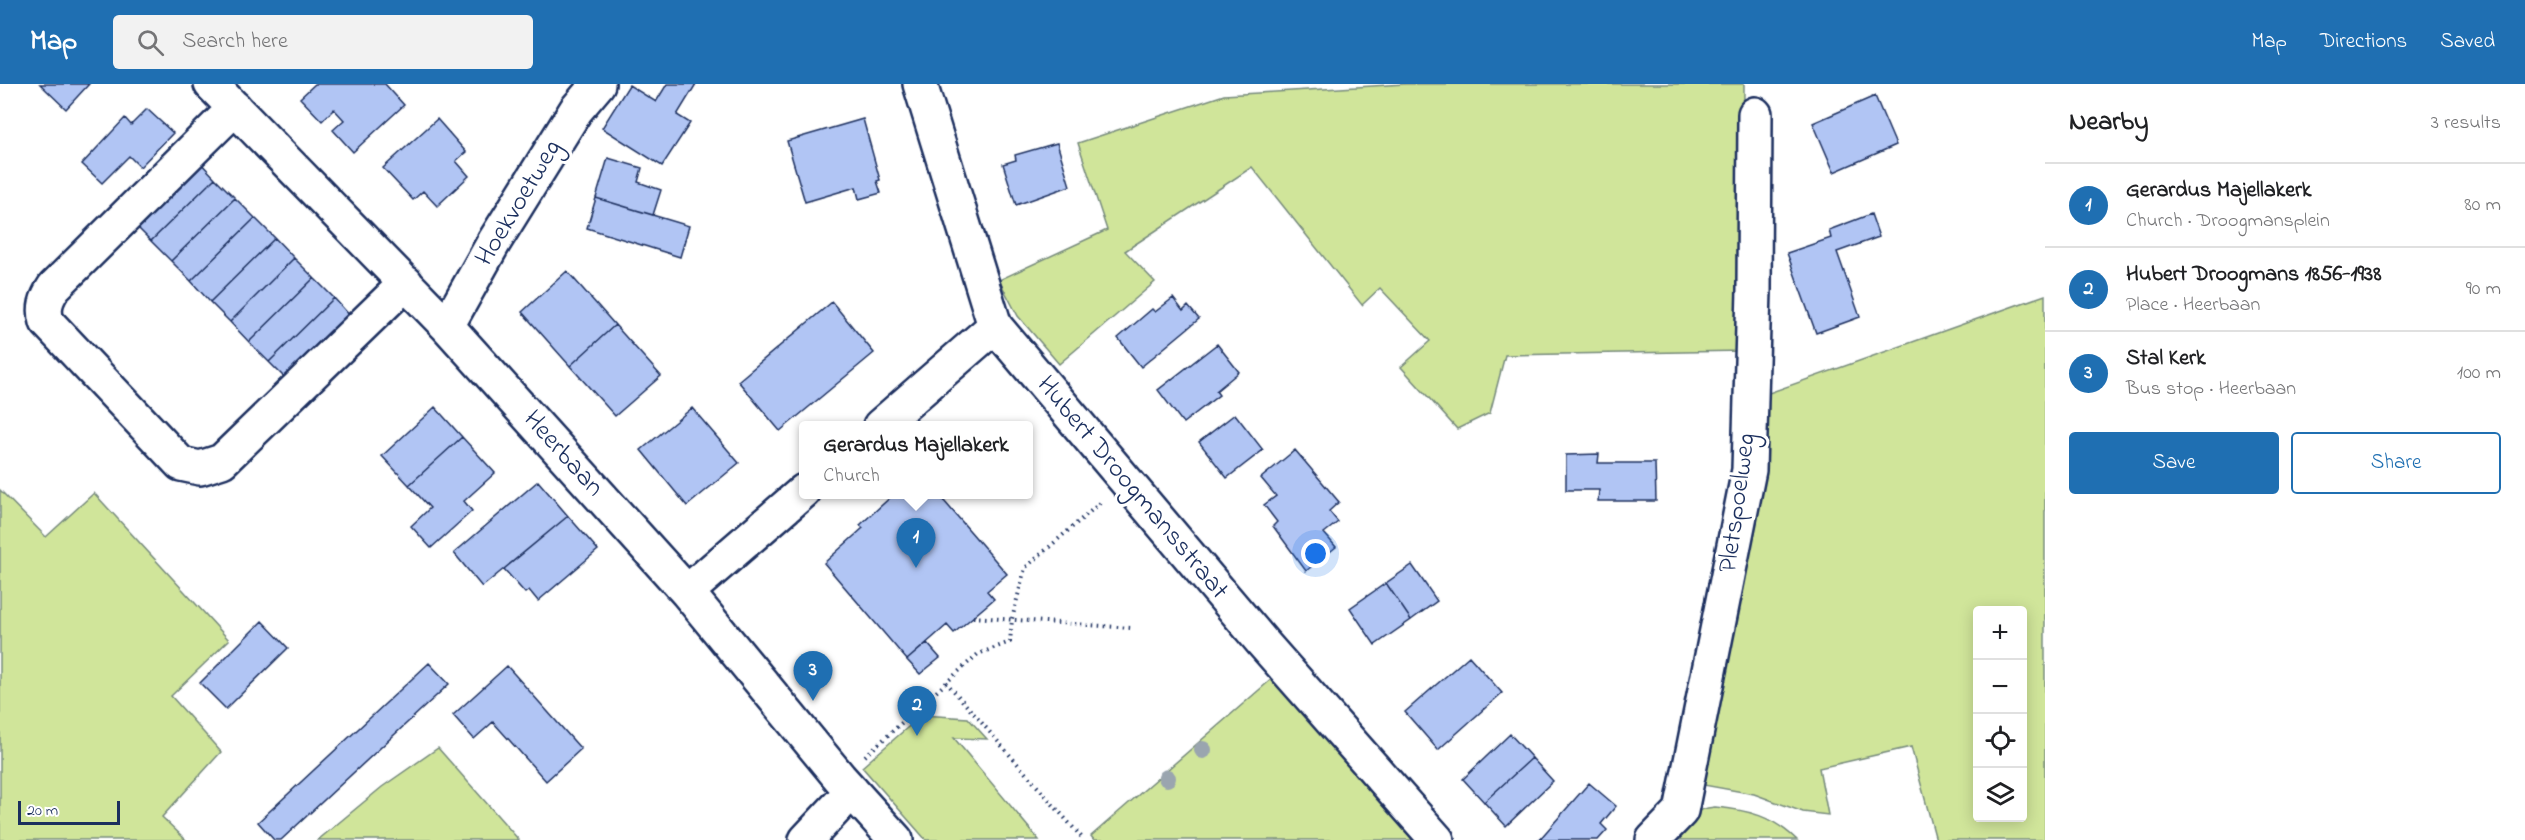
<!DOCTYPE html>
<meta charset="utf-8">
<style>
body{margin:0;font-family:"Indie Flower",sans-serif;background:#f2f2f2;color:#202124}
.controls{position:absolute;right:18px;bottom:18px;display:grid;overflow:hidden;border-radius:6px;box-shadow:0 3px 15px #0003}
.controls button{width:54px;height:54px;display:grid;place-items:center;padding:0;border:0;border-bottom:2px solid #e0e0e0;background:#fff;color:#202124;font:30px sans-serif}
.scale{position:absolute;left:18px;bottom:15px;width:102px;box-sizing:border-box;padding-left:6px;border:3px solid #1b2f5e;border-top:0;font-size:16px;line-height:21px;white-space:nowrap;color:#1b2f5e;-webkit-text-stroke:4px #fff;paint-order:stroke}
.you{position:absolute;left:1316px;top:470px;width:21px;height:21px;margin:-15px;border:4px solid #fff;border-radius:50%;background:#1a73e8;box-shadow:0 0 0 9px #1a73e833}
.badge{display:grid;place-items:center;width:39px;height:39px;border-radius:50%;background:#1f6fb2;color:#fff;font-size:20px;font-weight:700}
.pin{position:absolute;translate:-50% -50px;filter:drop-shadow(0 2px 3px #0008)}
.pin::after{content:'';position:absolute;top:32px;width:21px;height:18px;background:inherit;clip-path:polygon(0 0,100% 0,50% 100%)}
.popup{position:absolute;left:799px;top:337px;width:234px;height:78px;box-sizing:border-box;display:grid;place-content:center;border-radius:6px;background:#fff;filter:drop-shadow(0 2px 4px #0005);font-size:20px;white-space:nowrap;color:#757577}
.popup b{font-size:22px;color:#202124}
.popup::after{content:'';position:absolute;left:50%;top:100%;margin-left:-12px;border:12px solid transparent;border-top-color:#fff}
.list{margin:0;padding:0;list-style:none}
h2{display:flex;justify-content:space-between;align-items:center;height:78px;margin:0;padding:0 24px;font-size:26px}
h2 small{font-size:20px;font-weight:400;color:#757577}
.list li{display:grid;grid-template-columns:39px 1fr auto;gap:18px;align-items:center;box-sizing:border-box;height:84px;padding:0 24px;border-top:2px solid #e0e0e0}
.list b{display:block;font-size:22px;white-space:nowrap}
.list p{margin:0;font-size:20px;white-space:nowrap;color:#757577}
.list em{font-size:20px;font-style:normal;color:#757577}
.actions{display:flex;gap:12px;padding:18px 24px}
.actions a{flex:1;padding:14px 0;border:2px solid #1f6fb2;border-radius:6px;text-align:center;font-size:21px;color:#1f6fb2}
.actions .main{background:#1f6fb2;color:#fff}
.icon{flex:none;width:33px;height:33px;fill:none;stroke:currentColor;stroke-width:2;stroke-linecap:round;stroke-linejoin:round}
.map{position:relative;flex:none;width:2045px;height:756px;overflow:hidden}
header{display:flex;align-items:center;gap:36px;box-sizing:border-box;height:84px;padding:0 30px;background:#1f6fb2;color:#fff}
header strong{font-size:28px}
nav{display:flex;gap:33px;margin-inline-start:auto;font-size:21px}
.search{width:420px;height:54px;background:#f2f2f2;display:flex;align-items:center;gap:15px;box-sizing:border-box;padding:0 21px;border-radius:6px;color:#757577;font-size:22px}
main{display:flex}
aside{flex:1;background:#fff}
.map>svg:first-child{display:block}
</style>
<header>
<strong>Map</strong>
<div class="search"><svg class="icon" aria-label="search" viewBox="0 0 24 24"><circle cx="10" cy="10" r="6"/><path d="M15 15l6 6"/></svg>Search here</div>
<nav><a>Map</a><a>Directions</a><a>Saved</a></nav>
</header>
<main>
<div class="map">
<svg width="2045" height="756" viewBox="0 0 2045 756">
<rect width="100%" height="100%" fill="#fff"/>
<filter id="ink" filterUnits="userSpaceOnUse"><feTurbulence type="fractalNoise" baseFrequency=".0167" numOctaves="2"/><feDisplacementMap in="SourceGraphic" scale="12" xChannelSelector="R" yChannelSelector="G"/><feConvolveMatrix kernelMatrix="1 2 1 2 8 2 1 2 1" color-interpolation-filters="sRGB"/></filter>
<g filter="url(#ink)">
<path fill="#d0e59a" stroke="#768a7c" stroke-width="1.5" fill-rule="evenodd" d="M1405 0H1744L1743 267 1505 271 1490 329 1457 345 1401 283 1430 257 1380 204 1362 221 1252 83 1125 167 1155 198 1059 280 1018 232 999 196 1107 146 1078 59 1224 11Z
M2045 211V756H1936L1911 663 1819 684 1828 731 1803 728 1754 710 1698 700 1766 310ZM1978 526H2022V734H1978Z
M0 406 46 453 94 409 229 556 171 612 221 668 162 733 186 756H0Z
M1274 593 1414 756H1094L1091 752Z
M922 631 968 634 987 655 954 654 1039 756H926L862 683Z
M438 664 519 756H318L382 703Z
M1715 723C1749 726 1772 732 1797 756H1667C1680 740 1693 724 1715 723Z"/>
<path fill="#b1c5f4" stroke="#1b2f5e" stroke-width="1.5" d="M40 0H89L66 25Z
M315 0H385L404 21 353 68 333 46 344 36 334 25 322 37 300 14Z
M667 0H696L677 31 690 39 662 82 602 44 629 1 656 18Z
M1875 12 1896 61 1834 88 1813 39Z
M147 25 173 49 140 83 129 72 102 99 82 80 125 34 131 41Z
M437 35 466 68 456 77 469 92 437 122 423 107 413 116 383 84Z
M863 35 880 96 877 97 881 109 859 115 856 103 805 118 787 57Z
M1057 59 1070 102 1016 121 1003 80 1016 76 1015 71Z
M196 74 215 94 151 157 131 137Z
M608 74 642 84 638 98 661 106 653 131 596 114Z
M215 94 235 114 171 177 151 157Z
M235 114 255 134 191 197 171 177Z
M596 114 689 142 680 173 587 144Z
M1871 130 1879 153 1837 168 1860 233 1816 249 1787 169 1831 154 1829 146Z
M255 134 275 154 210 218 191 197Z
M275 154 294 174 230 238 210 218Z
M294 174 314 194 249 258 230 238Z
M567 187 615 241 570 282 522 228Z
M314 194 334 214 269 278 249 258Z
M334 214 353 235 289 298 269 278Z
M1173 214 1183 227 1188 222 1199 235 1141 283 1118 254 1152 225 1155 228Z
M832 218 874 269 780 347 738 297Z
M615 241 661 292 615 332 570 282Z
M1217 260 1239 288 1216 307 1219 311 1183 339 1158 306Z
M435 323 462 353 409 401 382 372Z
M692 324 739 379 687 422 641 366Z
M1235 330 1263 366 1227 394 1199 358Z
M462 353 495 389 464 417 472 427 431 464 411 442 430 424 409 401Z
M1295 366 1339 418 1329 427 1338 438 1324 449 1336 463 1306 487 1273 442 1277 438 1264 421 1276 412 1261 394Z
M1599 370 1598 379H1655L1656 417H1598L1599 406H1566V371Z
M538 397 568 432 482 503 454 469Z
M894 410H938L1007 490 987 507 994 515 954 549 947 541 907 576 824 479 863 444 860 441Z
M568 432 598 466 538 517 529 506 525 509 504 485Z
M1412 481 1437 517 1411 536 1386 499Z
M1386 499 1411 536 1375 561 1350 524Z
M262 537 288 564 226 625 200 599Z
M927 559 940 574 920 590 907 576Z
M1469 572 1502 609 1438 666 1405 628Z
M429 579 449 600 281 756H274L258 738Z
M507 582 581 665 546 697 493 638 474 655 453 631Z
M1510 650 1532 674 1484 718 1463 695Z
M1532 674 1553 697 1506 742 1484 718Z
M1589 699 1616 722 1601 740 1607 746 1598 756H1539Z"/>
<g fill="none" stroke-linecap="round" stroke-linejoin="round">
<defs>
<path id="minor" d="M211 0 447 242 687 508 840 694 896 756
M920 0 995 242 1263 559 1437 756
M235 24 54 203C46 215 43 224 47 238L181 380 200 384 222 377 406 199
M447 242 494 158 576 26 598 0
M880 342 995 242
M687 508 804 407
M806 756 852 707
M1653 756 1681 727 1749 386 1754 206 1755 30"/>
</defs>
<use href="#minor" stroke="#1b2f5e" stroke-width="38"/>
<path stroke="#1b2f5e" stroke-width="4" stroke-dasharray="1.5 4.5" stroke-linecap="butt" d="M973 533 1131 544
M946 598 1084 756
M865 672 978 570 1010 558 1012 535 1025 484 1100 419"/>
<use href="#minor" stroke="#fff" stroke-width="33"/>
</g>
<g fill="#9aa5af">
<circle cx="1203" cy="666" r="9"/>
<circle cx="1167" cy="694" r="9"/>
</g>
</g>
<g text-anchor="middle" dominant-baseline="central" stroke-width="6" stroke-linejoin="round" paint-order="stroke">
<g font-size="27" fill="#1b2f5e" stroke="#fff">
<text transform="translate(519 119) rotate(-59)">Hoekvoetweg</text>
<text transform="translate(563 370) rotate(48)">Heerbaan</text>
<text transform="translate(1132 404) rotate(50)">Hubert Droogmansstraat</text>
<text transform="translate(1738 419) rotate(-82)">Pletspoelweg</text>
</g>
</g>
</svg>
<div class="controls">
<button>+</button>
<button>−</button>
<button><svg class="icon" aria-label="locate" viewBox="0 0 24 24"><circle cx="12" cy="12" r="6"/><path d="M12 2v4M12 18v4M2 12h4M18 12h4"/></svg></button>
<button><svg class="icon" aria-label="layers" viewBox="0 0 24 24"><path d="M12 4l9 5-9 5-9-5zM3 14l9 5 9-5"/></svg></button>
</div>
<div class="scale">20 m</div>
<div class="you"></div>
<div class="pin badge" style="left:916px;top:484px">1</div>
<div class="popup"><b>Gerardus Majellakerk</b>Church</div>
<div class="pin badge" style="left:917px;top:652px">2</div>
<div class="pin badge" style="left:813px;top:617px">3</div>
</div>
<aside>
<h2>Nearby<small>3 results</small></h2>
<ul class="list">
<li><span class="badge">1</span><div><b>Gerardus Majellakerk</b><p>Church · Droogmansplein</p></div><em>80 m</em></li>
<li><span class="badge">2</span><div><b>Hubert Droogmans 1856-1938</b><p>Place · Heerbaan</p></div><em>90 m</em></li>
<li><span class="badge">3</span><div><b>Stal Kerk</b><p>Bus stop · Heerbaan</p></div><em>100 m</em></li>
</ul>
<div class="actions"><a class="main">Save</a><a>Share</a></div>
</aside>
</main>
